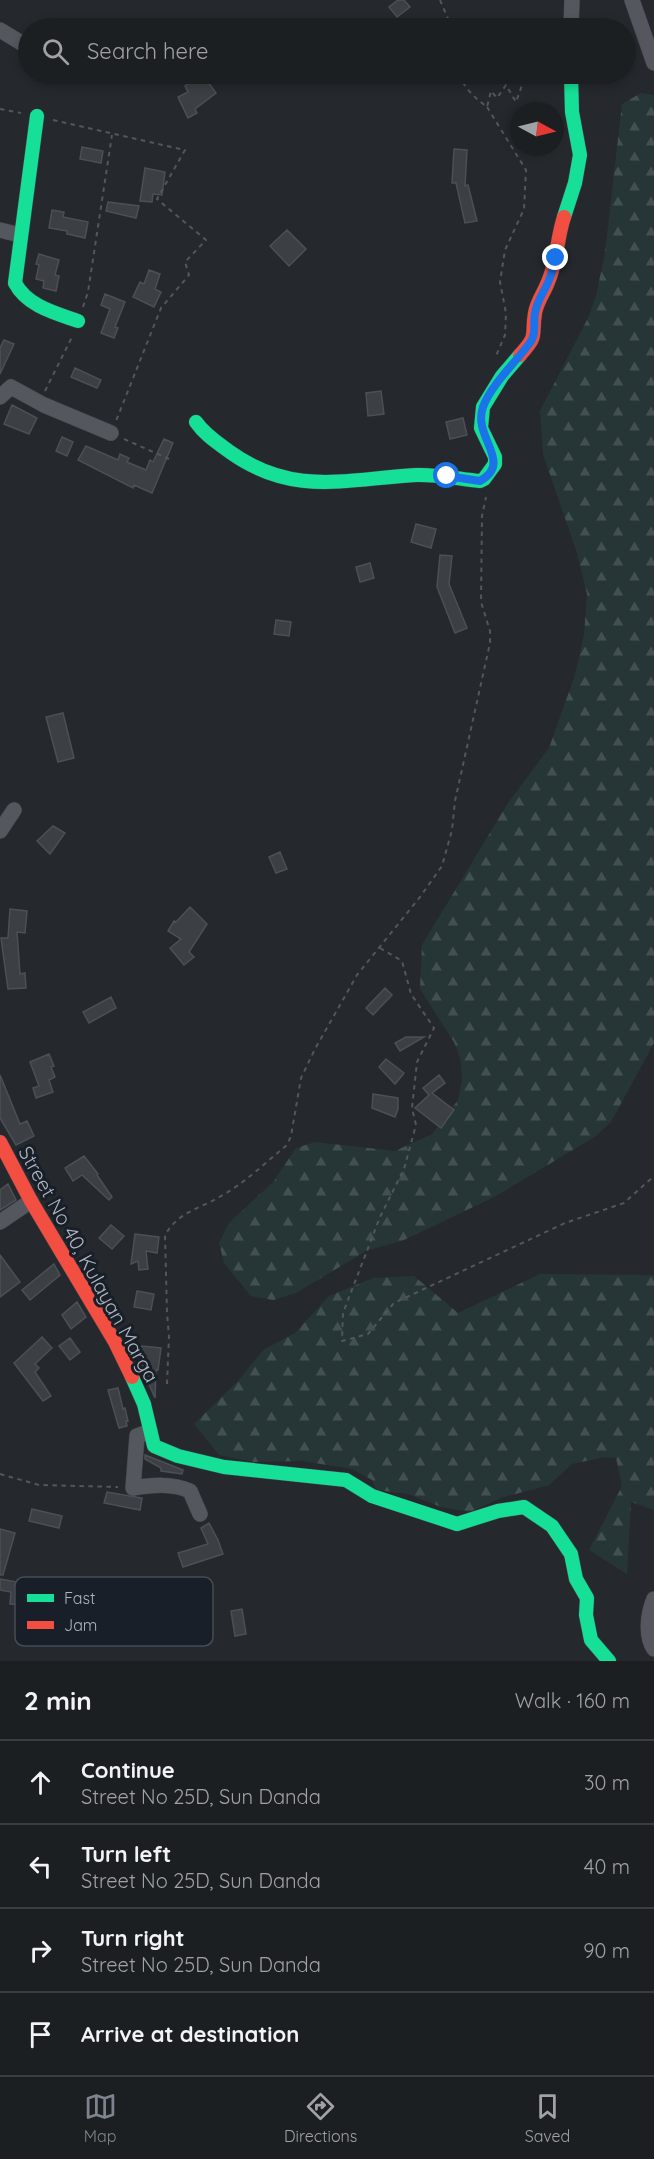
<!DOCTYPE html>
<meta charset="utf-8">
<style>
body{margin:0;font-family:Quicksand,sans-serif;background:#25272a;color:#f1f3f6}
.compass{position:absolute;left:510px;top:102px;width:54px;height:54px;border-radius:50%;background:#1c1f22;box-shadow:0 3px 9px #0003;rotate:97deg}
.stop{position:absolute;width:18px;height:18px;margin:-14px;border:4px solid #1a73e8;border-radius:50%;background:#fff}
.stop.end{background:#1a73e8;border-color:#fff;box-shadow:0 2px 6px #0008}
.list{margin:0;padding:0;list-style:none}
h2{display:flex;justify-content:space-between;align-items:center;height:78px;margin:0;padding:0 24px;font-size:26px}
h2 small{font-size:20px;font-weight:400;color:#a0a2a5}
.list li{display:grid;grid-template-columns:39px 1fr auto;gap:18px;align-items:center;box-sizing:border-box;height:84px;padding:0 24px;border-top:2px solid #3a3d40}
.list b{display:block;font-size:22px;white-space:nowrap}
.list p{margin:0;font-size:20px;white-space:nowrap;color:#a0a2a5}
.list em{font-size:20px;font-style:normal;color:#a0a2a5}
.icon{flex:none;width:33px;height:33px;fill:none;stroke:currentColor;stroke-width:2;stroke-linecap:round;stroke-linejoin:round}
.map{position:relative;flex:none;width:654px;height:1661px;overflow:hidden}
.search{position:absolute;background:#1c1f22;box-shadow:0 3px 9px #0003;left:18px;right:18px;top:18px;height:66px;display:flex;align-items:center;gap:15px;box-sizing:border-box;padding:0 21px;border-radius:33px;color:#a0a2a5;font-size:22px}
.sheet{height:414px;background:#1c1f22}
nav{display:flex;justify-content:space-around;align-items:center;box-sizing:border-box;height:84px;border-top:2px solid #3a3d40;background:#1c1f22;font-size:16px;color:#a0a2a5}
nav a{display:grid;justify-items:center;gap:3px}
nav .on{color:#7e848d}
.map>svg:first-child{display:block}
</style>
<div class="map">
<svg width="654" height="1661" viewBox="0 0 654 1661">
<defs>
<pattern id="forest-firs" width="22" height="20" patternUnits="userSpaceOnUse" patternTransform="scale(1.5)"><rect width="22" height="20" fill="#263536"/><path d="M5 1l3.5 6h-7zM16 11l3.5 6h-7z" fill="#435051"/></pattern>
</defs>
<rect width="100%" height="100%" fill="#25292e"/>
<path fill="url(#forest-firs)" d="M641 93 654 95V1043L611 1122 596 1136 494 1197 404 1240 366 1251 296 1293 273 1300 251 1296 224 1263 219 1243 229 1223 274 1181 296 1148 315 1142 395 1151 432 1134 458 1100 462 1081 461 1061 454 1042 420 989 422 945 508 803 549 748 575 675 584 635 587 594 577 553 543 454 540 411 588 318 596 296 605 253 622 104Z
M540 1274 654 1275V1510L631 1502 627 1574 589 1550 622 1486 616 1458 604 1457 572 1464 549 1485 501 1498 470 1512 441 1507 408 1494 376 1490 372 1480 352 1469 302 1461 254 1462 219 1455 194 1424 238 1381 263 1350 295 1333 329 1296 373 1278 414 1276 458 1313Z"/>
<path fill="#3c3f43" stroke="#4c5056" stroke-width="1.5" d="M398 0H404L410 7 397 17 389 7Z
M202 74 216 93 195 109 197 113 188 118 178 97 188 92 185 86Z
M82 147 103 151 101 163 80 159Z
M454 149 467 150 465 186 468 185 477 221 465 223 456 183H452Z
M145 168 165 172 162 195 153 194 152 202 140 201Z
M108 202 139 206 136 218 106 211Z
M52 210 64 212 63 217 88 222 85 238 67 234V231L49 228Z
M287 230 306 249 289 266 270 246Z
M39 254 59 260 55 275 59 276 56 291 43 288 44 281 36 279 39 265 36 264Z
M149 270 160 274 155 289 161 292 154 307 133 297 140 282 144 284Z
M105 294 125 302 115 327 118 328 114 338 101 333 110 309 101 305Z
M4 340 14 344 0 374V348Z
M75 368 101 380 97 388 71 377Z
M381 391 384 414 368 416 366 393Z
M12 405 37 418 29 434 4 424Z
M463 418 467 435 450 439 446 422Z
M62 437 73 442 67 456 56 451Z
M164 439 173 443 152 493 134 485 133 488 78 460 86 446 118 460 120 454 129 458 127 462 146 470 150 460 153 462Z
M416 524 436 529 431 548 411 542Z
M440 555 452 556 449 584 467 628 455 633 437 587Z
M370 563 374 578 360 582 356 567Z
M276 620 291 622 289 636 274 634Z
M63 713 74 758 58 762 46 717Z
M53 826 65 833 50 854 37 841Z
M280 852 287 869 276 873 269 857Z
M190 907 207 924 189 952 194 957 184 965 170 948 181 939 168 931 174 921 176 922Z
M10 909 27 911 25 933 17 932 20 974 25 973 26 988 8 989 1 938H8Z
M385 988 392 995 373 1015 366 1008Z
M111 997 116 1008 89 1023 83 1012Z
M406 1037H424L400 1051 395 1043Z
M49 1054 54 1066 51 1067 55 1077 49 1080 53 1092 36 1098 33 1088 39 1086 30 1062Z
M386 1059 404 1073 395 1084 379 1067Z
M0 1075 20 1124 27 1121 34 1136 16 1145 0 1118Z
M439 1075 445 1083 432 1093 454 1110 441 1128 415 1108 429 1095 423 1088Z
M373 1094 398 1098V1109L395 1117 372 1108Z
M84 1156 98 1174 97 1175 112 1197 109 1200 82 1175 73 1181 65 1168Z
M8 1184 16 1200 0 1210V1190Z
M111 1225 124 1236 112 1249 99 1238Z
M135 1234 159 1237 157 1253 146 1251 148 1269 139 1270 138 1261 131 1264Z
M0 1255 20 1282 0 1297Z
M54 1264 60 1275 30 1300 22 1290Z
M137 1291 154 1294 151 1310 134 1307Z
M77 1302 86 1317 71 1329 62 1315Z
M42 1337 52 1348 35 1364 39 1368 35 1372 51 1396 43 1401 14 1363Z
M70 1338 80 1352 70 1360 59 1346Z
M141 1346 161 1348 158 1370H156L155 1398 139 1362Z
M118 1388 123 1409 125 1408 128 1421H126L127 1426 119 1428 108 1390Z
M145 1455 183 1470 182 1474 161 1471V1468L145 1459Z
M107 1492 142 1498 140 1510 104 1503Z
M32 1509 62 1516 59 1528 29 1521Z
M209 1523 218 1540 223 1554 183 1567 178 1553 208 1544 201 1528Z
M0 1529 15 1533 3 1575H0Z
M0 1579 39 1586 37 1597 29 1596V1605L10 1604 11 1592 0 1590Z
M242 1609 246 1634 235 1636 231 1611Z"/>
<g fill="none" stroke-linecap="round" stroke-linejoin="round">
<defs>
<path id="street" d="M632 0 654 63
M571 28 572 0
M0 30 28 47
M73 74 78 76
M0 230 20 235
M0 397 11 387 44 405 111 433
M0 831 14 810
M0 1222 31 1201
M150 1431 137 1436 133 1488C152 1485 172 1483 190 1491L200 1514
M654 1599C648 1613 645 1636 654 1649"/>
<path id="fast" d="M37 116 15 283C27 306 55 313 78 321
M564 217 575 183 580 155 572 112 571 74
M196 422C205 435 218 443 230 452 293 497 346 479 416 475 437 474 459 479 480 481L484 479 495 464V457L481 428 483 407 502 376 520 355
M132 1377 144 1404 154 1446 178 1456 224 1467 346 1480 372 1496 457 1524 498 1511 524 1507 552 1526 571 1554 576 1579 587 1598 586 1615 591 1640 609 1661"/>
<path id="jam" d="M520 355C539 334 531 337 535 313 537 301 544 293 548 282 557 262 557 238 564 217
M0 1142 31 1201 115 1342 132 1377"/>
</defs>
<use href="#street" stroke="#404448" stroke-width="16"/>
<use href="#fast" stroke="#404448" stroke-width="15"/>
<use href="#jam" stroke="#404448" stroke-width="15"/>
<path stroke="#52575b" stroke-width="2" stroke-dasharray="4.5 4.5" stroke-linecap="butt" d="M440 0 452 28
M459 74C465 89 474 97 487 107L491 91 497 98 506 85 516 102 526 74
M527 74 535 81 556 80
M487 107 526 170 524 209 505 250 500 282 506 313 505 335 496 356
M0 109 21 113
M53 120 185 150 157 199 206 240 185 262 189 275 161 308 116 421
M83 307 88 292 112 135
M45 391 72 337
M124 439 169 459
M380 948 402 961 411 994 434 1028 417 1062 412 1108 416 1125 404 1169 380 1217 343 1313 342 1341 368 1334 394 1303 565 1223 624 1203 654 1176
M167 1384 169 1336 167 1313 165 1235C179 1211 200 1209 221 1196 245 1183 266 1162 287 1145L291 1136 301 1078 315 1049 357 975 420 897 442 866 452 830 455 801 490 643V631L481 602 482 516 486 497
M0 1474 39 1485 118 1487"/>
<use href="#street" stroke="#54575d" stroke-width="15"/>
<use href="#fast" stroke="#16e098" stroke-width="14"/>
<use href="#jam" stroke="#f24e42" stroke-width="14"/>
</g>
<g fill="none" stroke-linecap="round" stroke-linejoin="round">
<path stroke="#1a73e8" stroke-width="8" d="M447 476 480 481C514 462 472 437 483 407 491 385 515 363 529 344 537 335 533 324 535 313 537 300 545 291 549 280 552 273 554 265 556 258"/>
</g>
<g text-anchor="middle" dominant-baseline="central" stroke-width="6" stroke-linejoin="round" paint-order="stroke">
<g font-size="20" fill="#aeb5c0" stroke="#191f28">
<text transform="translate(89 1264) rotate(61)">Street No 40, Kulayan Marga</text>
</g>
</g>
<rect x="15" y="1577" width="198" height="69" rx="9" fill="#191f28" stroke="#464c56" stroke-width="1.5"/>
<rect x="27" y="1594" width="27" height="8" fill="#16e098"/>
<rect x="27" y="1621" width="27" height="8" fill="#f24e42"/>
<g font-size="16" fill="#aeb5c0">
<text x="64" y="1604">Fast</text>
<text x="64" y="1631">Jam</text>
</g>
</svg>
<svg class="compass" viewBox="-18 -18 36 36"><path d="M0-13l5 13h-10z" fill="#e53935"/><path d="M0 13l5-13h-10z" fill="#a0a2a5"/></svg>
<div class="stop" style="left:447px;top:476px"></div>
<div class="stop end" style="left:556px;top:258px"></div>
<div class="search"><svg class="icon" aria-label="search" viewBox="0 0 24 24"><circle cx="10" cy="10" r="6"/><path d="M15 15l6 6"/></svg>Search here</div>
</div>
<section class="sheet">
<h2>2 min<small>Walk · 160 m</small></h2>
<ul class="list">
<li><svg class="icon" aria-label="ahead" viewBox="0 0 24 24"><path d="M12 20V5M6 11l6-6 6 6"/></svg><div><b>Continue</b><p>Street No 25D, Sun Danda</p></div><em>30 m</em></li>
<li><svg class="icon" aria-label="left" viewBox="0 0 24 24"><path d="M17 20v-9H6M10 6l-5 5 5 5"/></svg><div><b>Turn left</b><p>Street No 25D, Sun Danda</p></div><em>40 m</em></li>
<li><svg class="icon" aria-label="right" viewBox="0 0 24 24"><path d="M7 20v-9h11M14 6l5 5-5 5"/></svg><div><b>Turn right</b><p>Street No 25D, Sun Danda</p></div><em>90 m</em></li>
<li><svg class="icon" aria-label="arrive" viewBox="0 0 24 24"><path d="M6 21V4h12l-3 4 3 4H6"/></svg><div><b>Arrive at destination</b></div></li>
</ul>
</section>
<nav>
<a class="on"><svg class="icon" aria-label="map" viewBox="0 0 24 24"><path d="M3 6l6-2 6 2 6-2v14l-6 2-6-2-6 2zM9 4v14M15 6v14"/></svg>Map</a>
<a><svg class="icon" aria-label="directions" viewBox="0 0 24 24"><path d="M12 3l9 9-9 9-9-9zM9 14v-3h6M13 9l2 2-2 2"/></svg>Directions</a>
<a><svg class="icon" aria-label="saved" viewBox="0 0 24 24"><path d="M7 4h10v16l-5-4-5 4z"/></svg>Saved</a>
</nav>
